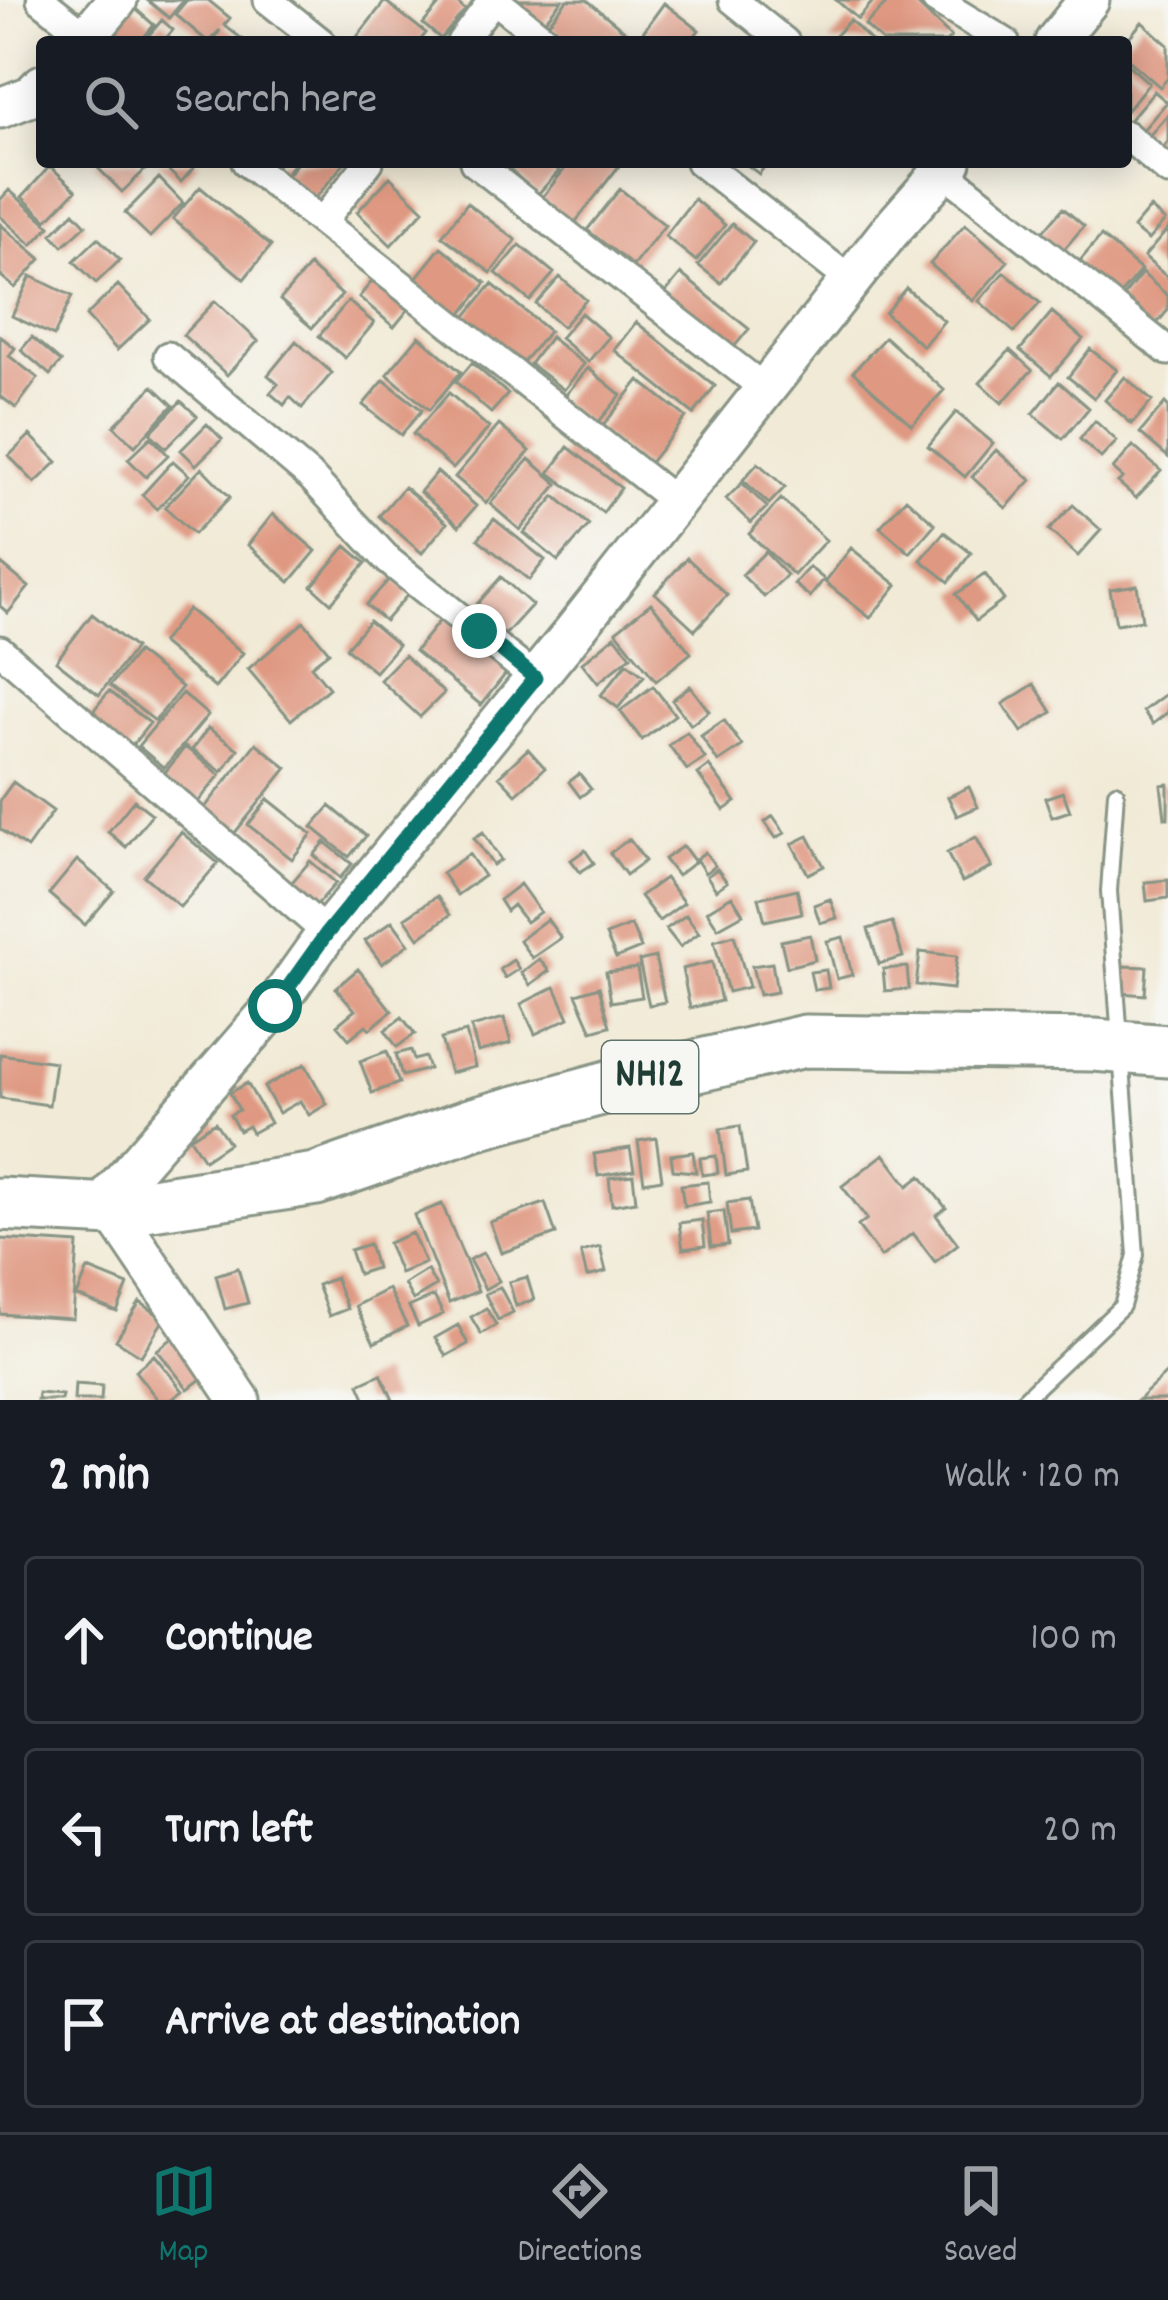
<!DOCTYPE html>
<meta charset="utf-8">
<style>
body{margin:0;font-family:Dekko,sans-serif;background:#20242c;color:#f1f3f6}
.stop{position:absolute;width:36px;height:36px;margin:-27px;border:9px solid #0f766e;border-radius:50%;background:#fff}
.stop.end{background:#0f766e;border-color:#fff;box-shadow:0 3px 12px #0008}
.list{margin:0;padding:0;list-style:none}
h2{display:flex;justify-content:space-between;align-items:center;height:156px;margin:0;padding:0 48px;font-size:51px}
h2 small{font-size:39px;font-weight:400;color:#9ea1a6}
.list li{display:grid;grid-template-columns:78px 1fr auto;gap:36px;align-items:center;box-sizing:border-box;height:168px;margin:0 24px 24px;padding:0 24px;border:3px solid #363941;border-radius:12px}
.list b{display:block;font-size:45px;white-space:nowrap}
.list em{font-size:39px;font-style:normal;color:#9ea1a6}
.icon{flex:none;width:66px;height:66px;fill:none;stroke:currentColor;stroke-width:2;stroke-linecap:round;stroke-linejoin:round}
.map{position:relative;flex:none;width:1168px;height:1400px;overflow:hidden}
.search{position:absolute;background:#171b24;box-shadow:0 6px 30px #0003;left:36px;right:36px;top:36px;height:132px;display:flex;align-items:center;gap:30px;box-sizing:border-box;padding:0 42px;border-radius:12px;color:#9ea1a6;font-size:45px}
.sheet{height:732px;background:#171b24}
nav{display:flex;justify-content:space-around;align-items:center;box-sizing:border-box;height:168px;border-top:3px solid #363941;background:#171b24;font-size:33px;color:#9ea1a6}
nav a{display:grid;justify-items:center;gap:6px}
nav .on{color:#0f766e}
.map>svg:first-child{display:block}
</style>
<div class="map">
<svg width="1168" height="1400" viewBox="0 0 1168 1400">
<rect width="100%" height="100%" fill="#f6f6f2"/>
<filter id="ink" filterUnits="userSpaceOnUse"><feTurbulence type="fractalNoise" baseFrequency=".00833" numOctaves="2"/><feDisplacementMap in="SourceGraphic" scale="24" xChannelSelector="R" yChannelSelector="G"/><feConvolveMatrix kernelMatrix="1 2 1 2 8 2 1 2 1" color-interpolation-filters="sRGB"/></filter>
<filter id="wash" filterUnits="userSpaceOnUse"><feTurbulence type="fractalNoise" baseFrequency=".004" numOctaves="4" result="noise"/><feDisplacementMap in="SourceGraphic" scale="48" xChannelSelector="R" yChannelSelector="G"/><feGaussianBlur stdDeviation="2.7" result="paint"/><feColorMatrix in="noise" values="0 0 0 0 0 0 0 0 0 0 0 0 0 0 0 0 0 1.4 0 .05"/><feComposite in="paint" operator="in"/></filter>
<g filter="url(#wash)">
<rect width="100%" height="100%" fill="#f1ead6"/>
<g id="blocks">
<path fill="#df9881" d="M147 0H184L169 18Z
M187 0H208L230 18 224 25 246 42H213L220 30 208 42 175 14Z
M443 0H454L465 10 441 39 423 24Z
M505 0H562L539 28Z
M567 0H587L632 37 627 42H568L547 25Z
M836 0H874L858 19Z
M890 0H913L951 37 946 42H883L865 25Z
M385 1 426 33 419 42H353Z
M664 3 699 30 690 42H656L643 32Z
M131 5 154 25 140 42H107L102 38Z
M162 20 173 30 163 42H143Z
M850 20 872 42H829Z
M1142 22 1168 45V78L1160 87 1126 58V41Z
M1126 63 1149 83 1126 111Z
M1154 91 1167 102 1136 138 1126 124Z
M1168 114V142L1162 149 1148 137Z
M92 162H137L145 170 122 192Z
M159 162H199L181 182Z
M280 162H295L284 176 275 168Z
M298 162H345L314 200 286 176Z
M517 162H549L559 171 537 195 510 169Z
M570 162H622L574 224 541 199Z
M743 162H768L759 174Z
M50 166 76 190 47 220 22 197Z
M390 177 424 210 391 245 357 212Z
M159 178 183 203 150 237 125 213Z
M200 187 271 246 244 279 173 219Z
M620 189 665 225 633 266 587 230Z
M9 190 50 226 32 245 0 216V200Z
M694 199 725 225 696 261 665 236Z
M467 203 516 240 491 273 442 236Z
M1063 208 1084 226 1060 254 1039 236Z
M1150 208 1165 221 1148 240 1133 228Z
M74 212 86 225 63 246 52 234Z
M0 224 41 259 15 288 0 275Z
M732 224 754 242 721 283 698 265Z
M965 224 1008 261 973 301 930 264Z
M1168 229V278L1144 257Z
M1101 236 1141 270 1112 304 1072 270Z
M98 238 120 260 96 283 74 261Z
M520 245 554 273 530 301 496 273Z
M441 247 486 283 457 320 412 283Z
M309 266 342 295 312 328 280 300Z
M1004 272 1040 303 1014 332 979 301Z
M1142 273 1168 296V310L1149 333 1116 305Z
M681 274 749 329 728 354 660 299Z
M31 276 72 296 54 336 12 316Z
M560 277 586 300 562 327 536 304Z
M373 280 408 310 394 327 359 297Z
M492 284 549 331 518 368 461 322Z
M118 285 150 319 117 350 86 316Z
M906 288 944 321 923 346 885 313Z
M215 301 258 341 227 375 183 335Z
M348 301 374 323 345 358 319 336Z
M1052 312 1083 339 1051 376 1020 350Z
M581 313 609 337 588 362 560 338Z
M636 322 715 386 694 414 614 350Z
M0 336 15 348 9 356 38 378 16 408 0 396Z
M419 336 461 372 429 410 387 374Z
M32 337 61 362 50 375 21 350Z
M550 337 584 364 564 390 530 364Z
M885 337 944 390 912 425 853 372Z
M296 341 332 373 302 408 290 397 284 405 270 393 278 384 268 375Z
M1090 349 1117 370 1094 398 1068 377Z
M1010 350 1032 370 1002 403 980 383Z
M472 363 508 394 491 413 456 382Z
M588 368 621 395 593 429 560 402Z
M1125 377 1152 401 1132 424 1105 400Z
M384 380 422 410 401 435 363 405Z
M639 380 686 417 645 469 598 432Z
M1059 382 1089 408 1063 439 1033 414Z
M153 386 173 405 135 446 114 426Z
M449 393 489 428 453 469 413 434Z
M181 401 197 416 166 448 150 433Z
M1165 403 1168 406V457L1140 433Z
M956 412 993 443 965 477 928 446Z
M1095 421 1117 441 1101 458 1080 439Z
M207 424 222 439 196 465 181 450Z
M499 425 530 451 486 503 455 477Z
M30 435 57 462 35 483 9 456Z
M151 437 168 455 146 477 128 459Z
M1133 446 1161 471 1136 498 1118 482 1123 478 1113 469Z
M568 447 621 488 603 513 549 473Z
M996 450 1031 480 1006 508 972 477Z
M529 459 558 484 520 530 490 504Z
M173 461 189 475 157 509 142 495Z
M758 463 785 487 769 504 743 480Z
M202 468 230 497 194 534 165 507Z
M437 472 476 506 459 526 420 492Z
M742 483 767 507 751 523 726 499Z
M404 487 447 523 422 553 379 516Z
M555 496 589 525 558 561 524 533Z
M906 498 935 524 910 553 880 527Z
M781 499 826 540 794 575 749 534Z
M1073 505 1101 530 1078 556 1049 530Z
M273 514 316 551 290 582 248 545Z
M494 519 545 560 529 580 478 539Z
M944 532 971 553 949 582 921 560Z
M346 546 366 563 331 603 312 586Z
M851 548 897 585 870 618 825 582Z
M765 552 787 575 764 597 742 575Z
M687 558 727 595 695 630 655 593Z
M0 563 29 587 8 613 0 606Z
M809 567 824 579 810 597 794 584Z
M985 574 1004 600 976 621 956 594Z
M392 576 410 592 385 621 366 605Z
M501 577 532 605 502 638 472 610Z
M1137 585 1142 620 1116 624 1110 589Z
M651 603 691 653 656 681 616 631Z
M188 609 243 653 215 688 161 643Z
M92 614 135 648 99 695 56 661Z
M445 614 511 667 481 705 415 651Z
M369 621 398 645 375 672 346 648Z
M304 622 329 652 311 666 329 688 291 720 248 669Z
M615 636 631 656 598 683 582 663Z
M137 652 182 687 155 721 110 686Z
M404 655 444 693 420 717 380 680Z
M627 663 644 676 618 708 601 695Z
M1034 684 1052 712 1022 732 1003 704Z
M653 686 675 715 642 740 620 711Z
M690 686 709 711 691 725 672 700Z
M109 691 150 723 126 753 85 721Z
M1168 692V712L1153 724 1143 711Z
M182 693 208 715 164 768 138 746Z
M724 720 742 746 718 762 701 736Z
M208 728 238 749 222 772 192 750Z
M687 732 705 758 687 770 669 745Z
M256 743 287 768 229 840 199 815Z
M185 747 220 775 194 807 159 780Z
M528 749 545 768 516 794 499 776Z
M709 766 736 802 724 810 698 774Z
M579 774 591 789 580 797 569 782Z
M13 782 53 811 27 848 0 829V800Z
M1168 784V818H1165L1161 785Z
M969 787 978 807 957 816 948 797Z
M1063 792 1070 811 1052 817 1045 798Z
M268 799 312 834 292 859 248 825Z
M134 800 152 814 126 847 108 832Z
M330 806 366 836 349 857 312 827Z
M773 816 785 833 776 838 765 822Z
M181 832 218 863 180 907 144 876Z
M483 832 501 860 493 865 474 838Z
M808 836 824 866 808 874 792 844Z
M976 837 992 867 962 882 947 853Z
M629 839 645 861 626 875 610 853Z
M325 842 352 864 340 878 314 855Z
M683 846 695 862 677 876 664 859Z
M585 850 594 863 580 872 571 860Z
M705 852 715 866 705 873 696 859Z
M469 854 484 876 457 895 442 873Z
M77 860 114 891 85 925 49 894Z
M310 861 336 883 312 910 287 888Z
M717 869 727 882 716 890 707 876Z
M665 878 684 903 659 921 640 896Z
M1168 880V898L1147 901 1145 882Z
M520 884 540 912 526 922 513 905 506 911 499 900Z
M797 889 802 913 765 921 759 898Z
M437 896 450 915 419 938 405 918Z
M732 896 743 914 718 928 707 911Z
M830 899 837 918 820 923 814 905Z
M686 915 699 933 680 947 666 929Z
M547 919 561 938 532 958 519 940Z
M392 921 409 944 382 964 365 941Z
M892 922 903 957 879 964 868 929Z
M631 925 641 948 616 958 606 935Z
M734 935 749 987 728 992 714 941Z
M810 935 815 960 787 967 781 941Z
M843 937 852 975 837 979 827 941Z
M920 952 957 956 953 989 916 985Z
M655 957 665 1002 649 1005 639 961Z
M539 959 549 971 530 985 521 973Z
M513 960 519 969 505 978 500 969Z
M712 962 721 1001 690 1008 682 969Z
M772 963 777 992 759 995 752 966Z
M1122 966 1147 967 1145 995 1121 993Z
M907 967 909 989 885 991 883 969Z
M637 968 642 997 611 1002 606 972Z
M358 969 392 1011 370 1029 366 1025 349 1039 337 1025 355 1010 336 988Z
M826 970 829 988 814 990 810 972Z
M555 987 569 1018 535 1034 521 1004Z
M599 987 610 1026 592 1031 576 994Z
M402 1017 415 1034 397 1047 385 1030Z
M504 1018 511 1043 478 1052 471 1027Z
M466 1032 475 1067 450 1073 441 1039Z
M411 1050 414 1060 425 1057 429 1069 402 1076 396 1054Z
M387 1051 399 1083 372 1093 360 1061Z
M0 1054 55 1062 49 1105 0 1098Z
M305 1064 327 1104 309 1115 300 1101 279 1113 264 1087Z
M247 1083 270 1123 252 1133 248 1126 239 1131 230 1115 239 1110 230 1093Z
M215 1122 229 1143 204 1160 190 1138Z
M740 1126 747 1172 726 1175 720 1129Z
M656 1138 662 1179 644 1182 638 1141Z
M630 1148 634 1170 598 1176 594 1154Z
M693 1152 696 1172 673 1170 671 1155Z
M884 1154 908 1186 921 1176 946 1208 936 1215 958 1244 935 1262 913 1233 881 1257 858 1226 867 1219 842 1186Z
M716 1156 718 1173 702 1175 700 1158Z
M633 1175 636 1201 612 1205 609 1178Z
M708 1182 710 1202 684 1206 681 1185Z
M749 1200 754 1231 731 1234 727 1203Z
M545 1203 556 1234 501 1253 490 1222Z
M442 1204 478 1291 449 1303 414 1215Z
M724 1211 728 1245 711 1247 707 1213Z
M702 1220 705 1246 683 1249 679 1223Z
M412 1233 425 1263 400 1273 388 1243Z
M0 1239 78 1244 73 1319 0 1314Z
M369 1244 376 1268 358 1274 350 1250Z
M600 1247 606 1272 587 1277 581 1252Z
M483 1253 499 1281 485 1289 469 1260Z
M238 1268 248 1303 225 1309 216 1275Z
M88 1269 128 1285 117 1312 77 1296Z
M427 1270 436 1286 413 1300 404 1284Z
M527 1277 534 1300 516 1306 509 1282Z
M335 1278 347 1309 329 1316 317 1285Z
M500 1287 513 1312 498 1320 485 1294Z
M388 1289 407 1326 374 1343 355 1306Z
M434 1296 443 1314 418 1326 409 1307Z
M140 1302 164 1319 141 1356 116 1340Z
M486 1308 496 1325 481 1334 471 1317Z
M458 1325 468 1344 446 1356 435 1338Z
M178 1334 209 1373 188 1389 157 1350Z
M154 1355 183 1391 171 1400H158L135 1371Z
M1168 1372V1400H1138Z
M381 1374 393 1400H366L359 1384Z
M75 1384 102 1386 101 1400H74Z
M38 1393 62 1395 61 1400H37Z"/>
</g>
</g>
<g filter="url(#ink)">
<use href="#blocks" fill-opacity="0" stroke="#889485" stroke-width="3"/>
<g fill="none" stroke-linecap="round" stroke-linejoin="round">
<defs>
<path id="lane" d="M1023 1400 1122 1306 1136 1255 1109 891 1116 792"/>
<path id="street" d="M41 0 94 42
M268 0 321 42
M495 0 548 42
M733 0 785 42
M936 0 1005 42
M461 42 493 0
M1126 135 1168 171
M246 162 676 502
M474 162 765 389
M700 162 851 281
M932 162 1168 351
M322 222 369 162
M168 356 312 478 389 561 535 678
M0 650 327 933"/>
<path id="secondary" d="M82 42 117 0
M1055 42 1089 0
M0 108 31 96 42 85
M240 1400 112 1210 113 1192 275 1006 327 933 571 635 890 231 951 162"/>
<path id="highway" d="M0 1204 112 1210 316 1179 473 1124 619 1084 805 1041 1094 1045 1168 1051"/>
</defs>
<use href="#lane" stroke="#889485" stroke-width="20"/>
<use href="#street" stroke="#889485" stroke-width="33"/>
<use href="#secondary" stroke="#889485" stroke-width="45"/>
<use href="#highway" stroke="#889485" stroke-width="57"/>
<use href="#lane" stroke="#fff" stroke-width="14"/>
<use href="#street" stroke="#fff" stroke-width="27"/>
<use href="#secondary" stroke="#fff" stroke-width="39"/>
<use href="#highway" stroke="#fff" stroke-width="51"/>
</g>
</g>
<g fill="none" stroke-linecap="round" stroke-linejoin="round" filter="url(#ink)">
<path stroke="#0f766e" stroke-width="15" d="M275 1006 327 933 535 678 479 631"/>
</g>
<g text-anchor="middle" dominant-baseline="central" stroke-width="10" stroke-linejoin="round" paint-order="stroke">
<rect fill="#f6f6f2" stroke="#60746d" stroke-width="3" x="602" y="1041" width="96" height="72" rx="9"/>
<g font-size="42" font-weight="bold" fill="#1f3d34">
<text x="650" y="1077">NH12</text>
</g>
</g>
</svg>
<div class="stop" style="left:275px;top:1006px"></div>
<div class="stop end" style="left:479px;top:631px"></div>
<div class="search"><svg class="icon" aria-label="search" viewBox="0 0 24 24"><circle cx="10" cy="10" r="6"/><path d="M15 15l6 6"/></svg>Search here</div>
</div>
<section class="sheet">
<h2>2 min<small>Walk · 120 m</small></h2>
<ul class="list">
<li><svg class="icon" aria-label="ahead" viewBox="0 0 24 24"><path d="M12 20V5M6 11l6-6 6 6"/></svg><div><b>Continue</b></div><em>100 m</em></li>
<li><svg class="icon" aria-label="left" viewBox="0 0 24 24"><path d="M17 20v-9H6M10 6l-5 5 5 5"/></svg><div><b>Turn left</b></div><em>20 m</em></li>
<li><svg class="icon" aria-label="arrive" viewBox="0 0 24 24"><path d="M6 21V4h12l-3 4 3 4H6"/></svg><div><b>Arrive at destination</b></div></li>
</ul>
</section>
<nav>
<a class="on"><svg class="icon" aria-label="map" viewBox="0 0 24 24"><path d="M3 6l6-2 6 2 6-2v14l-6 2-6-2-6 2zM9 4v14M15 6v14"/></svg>Map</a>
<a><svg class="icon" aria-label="directions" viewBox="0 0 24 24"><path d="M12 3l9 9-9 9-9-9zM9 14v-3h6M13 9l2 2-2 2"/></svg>Directions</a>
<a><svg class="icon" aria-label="saved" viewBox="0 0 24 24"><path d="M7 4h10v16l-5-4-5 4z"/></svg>Saved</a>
</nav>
